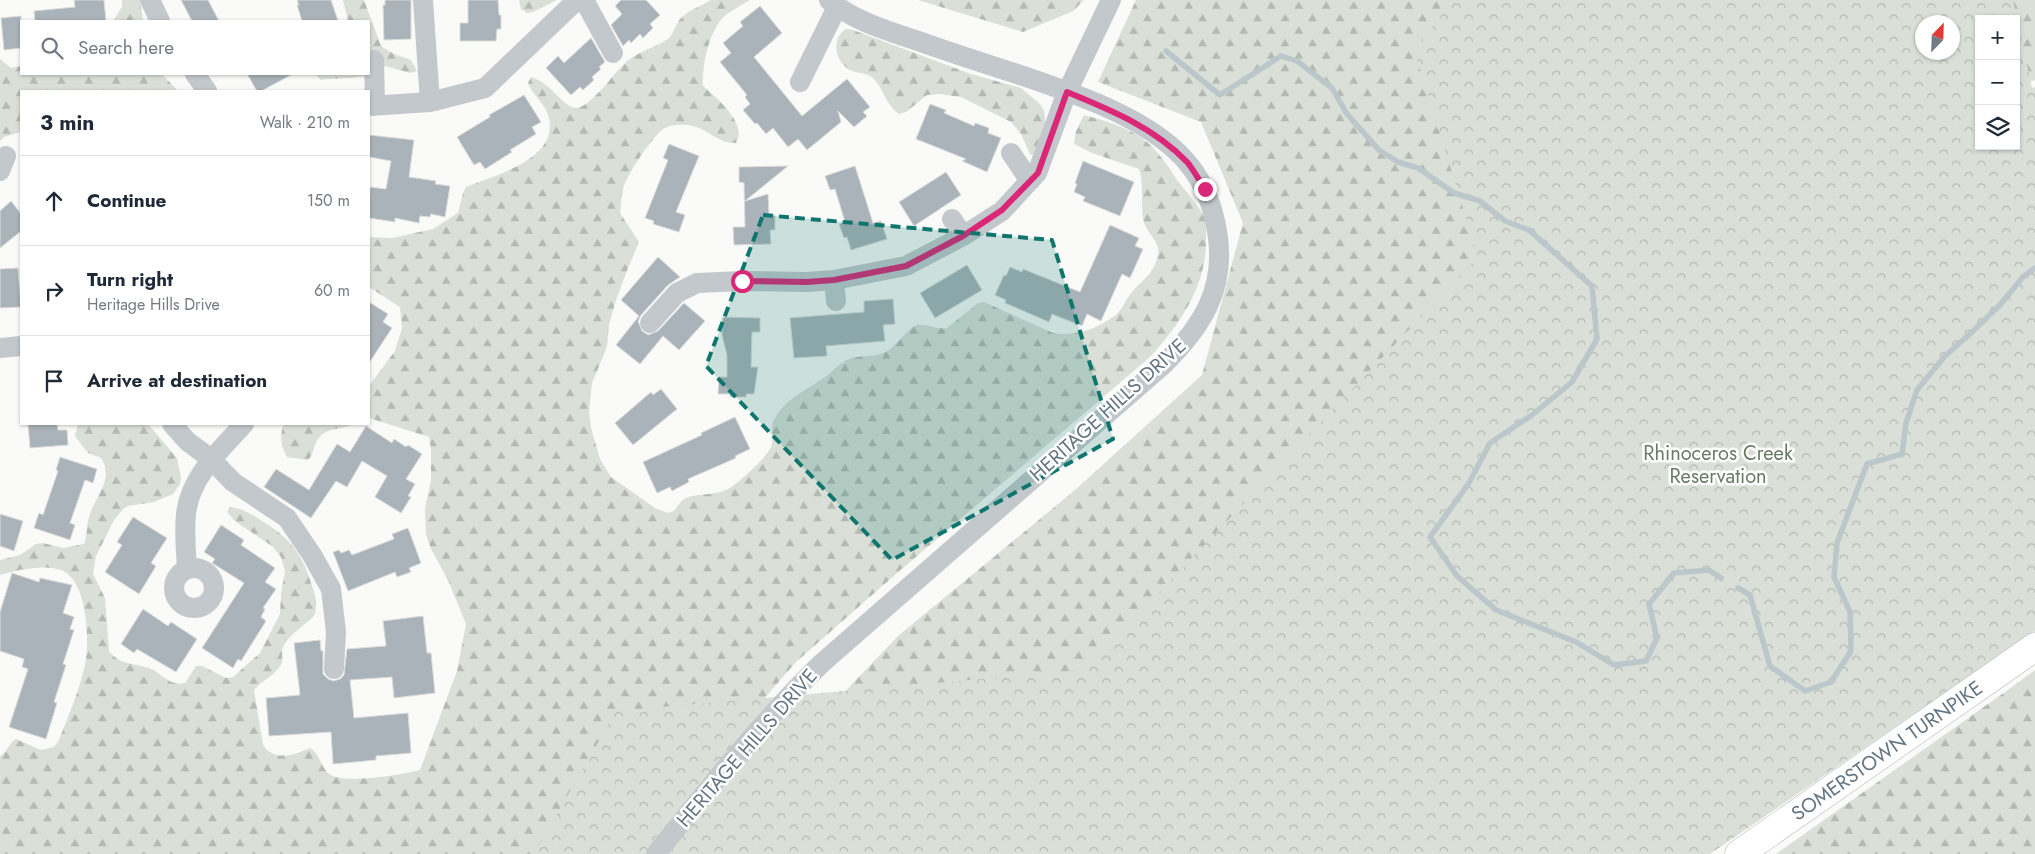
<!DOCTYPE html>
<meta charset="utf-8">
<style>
body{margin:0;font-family:Jost,sans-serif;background:#f2f2f3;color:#1f2937}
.controls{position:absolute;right:15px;top:15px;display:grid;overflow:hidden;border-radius:0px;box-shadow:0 1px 4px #0004}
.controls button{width:45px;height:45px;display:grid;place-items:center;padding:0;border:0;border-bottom:1px solid #e0e1e3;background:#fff;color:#1f2937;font:25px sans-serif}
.compass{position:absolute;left:1915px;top:15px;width:45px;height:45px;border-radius:50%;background:#fff;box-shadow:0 1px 4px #0004;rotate:23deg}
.stop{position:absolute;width:15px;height:15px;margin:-11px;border:4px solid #db2777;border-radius:50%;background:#fff}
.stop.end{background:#db2777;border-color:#fff;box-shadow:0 1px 5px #0008}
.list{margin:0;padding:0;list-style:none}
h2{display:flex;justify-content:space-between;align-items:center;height:65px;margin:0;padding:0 20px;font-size:21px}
h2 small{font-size:16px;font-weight:400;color:#747a83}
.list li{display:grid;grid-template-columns:32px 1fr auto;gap:15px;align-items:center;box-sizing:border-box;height:90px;padding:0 20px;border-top:1px solid #e0e1e3}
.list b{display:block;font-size:19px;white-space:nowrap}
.list p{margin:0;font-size:16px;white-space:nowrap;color:#747a83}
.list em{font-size:16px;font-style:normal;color:#747a83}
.icon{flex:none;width:28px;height:28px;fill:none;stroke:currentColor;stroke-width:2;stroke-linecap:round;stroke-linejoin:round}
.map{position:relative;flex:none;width:2035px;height:854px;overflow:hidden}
.search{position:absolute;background:#fff;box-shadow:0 1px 4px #0004;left:20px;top:20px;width:350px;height:55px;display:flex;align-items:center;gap:12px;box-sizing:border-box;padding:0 18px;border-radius:0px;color:#747a83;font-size:19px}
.panel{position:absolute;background:#fff;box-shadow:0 1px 4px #0004;left:20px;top:90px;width:350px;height:335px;border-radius:0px}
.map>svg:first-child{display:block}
</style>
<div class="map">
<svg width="2035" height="854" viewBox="0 0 2035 854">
<defs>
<pattern id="forest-firs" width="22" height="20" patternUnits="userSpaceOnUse" patternTransform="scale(1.25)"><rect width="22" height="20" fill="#dadfd7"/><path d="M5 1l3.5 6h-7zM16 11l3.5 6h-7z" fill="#b4b9b4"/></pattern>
<pattern id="park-crowns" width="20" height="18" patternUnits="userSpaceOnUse" patternTransform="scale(1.25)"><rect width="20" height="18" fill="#dadfd7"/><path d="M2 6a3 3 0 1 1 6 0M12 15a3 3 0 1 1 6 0" fill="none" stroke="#b4b9b4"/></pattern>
</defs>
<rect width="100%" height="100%" fill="#fafaf8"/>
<path fill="url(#forest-firs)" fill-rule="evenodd" d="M122 0H140L143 21H113L122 7Z
M343 0H364L381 46 394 54 411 60 417 71 410 73 385 66C364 82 346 76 321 80L315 74H369V21H348Z
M519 0H557L533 12 527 13 521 9Z
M711 0H750C742 5 734 9 727 14 709 28 702 65 703 86 717 98 748 124 736 143 719 144 709 130 693 126 686 124 670 124 663 129 651 139 626 175 623 190 621 197 621 205 620 213L639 242 626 273 615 303 609 325 607 347 592 383 589 411 591 428 600 459 611 477 655 508 668 513 674 511C677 507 680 502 684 499 694 492 719 498 734 485 744 477 770 455 772 444 773 435 770 426 775 418 786 398 810 388 828 375 834 370 841 362 849 359 862 354 875 359 889 350 898 344 909 327 917 325 927 323 936 330 947 328L978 303 984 302 1053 333C1076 337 1099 328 1117 314 1124 307 1126 298 1132 292 1143 279 1153 275 1158 256 1161 243 1149 235 1145 225 1139 212 1145 186 1139 169L1092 153 1074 144 1076 131 1084 115C1103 120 1127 127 1143 139 1157 149 1168 166 1177 180 1186 192 1198 204 1204 217 1207 225 1206 235 1206 244 1205 288 1179 325 1150 357L896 574 796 662 629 854H0V756C8 752 8 743 16 739L41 750 54 747 58 742C68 718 79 691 85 665 90 642 88 574 57 569 39 565 17 570 0 575V560L20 555 36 544 43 543 63 548 84 544C88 535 86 526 89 517 95 497 115 478 101 458L88 453 75 436 78 424H148L177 458 181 477 180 484 173 494 154 502 128 506 123 509 114 520 96 556 93 574 105 598 109 651C119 665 134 663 149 668 162 673 168 686 185 683L196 666H202L226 678 233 677 260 653 280 614 281 594 285 571 281 557 272 546 236 522 227 512 230 507C243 509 252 514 262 521 291 539 302 553 312 586 316 596 318 606 314 616 306 624 283 639 282 651 282 659 284 662 278 669 271 678 261 681 254 690L263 745C274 762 295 755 310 748 320 754 320 765 328 773 341 786 403 774 420 770L457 671 466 624 448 580 431 549 426 535 425 508 431 480V450L429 437 369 418V386L395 351 402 328 400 307 369 287V237L392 238 433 229 458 213 463 193 466 187C495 175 565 158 547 112 542 101 532 94 528 83L531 77C549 81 562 106 575 108 584 109 597 94 603 88 612 78 621 64 633 57 644 50 657 46 668 39 674 33 675 26 680 19 687 11 701 6 711 0Z
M918 0H1084L1073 11 1023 32Z
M1136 0H2035V80L2016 86V19H1979L1972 153 2016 146 2035 390 694 854 730 812 898 636 1075 490 1202 375 1243 223 1201 122 1098 82ZM1922 22H1952V52H1922Z
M846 29 853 30 971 74 1021 88 1041 105 1044 111 1047 133 1036 156 1030 154 1021 134 1011 122 961 97 940 94 927 95 906 112 899 114C887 106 884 91 875 80 868 71 855 75 847 68 834 58 832 38 846 29Z
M0 59 11 68 21 66V74H162L178 91H21V132L4 137 0 141Z
M284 424H353C342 430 326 427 318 439 313 446 314 454 308 460L287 457C281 447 279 435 284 424Z
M2035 670V854H1776L2005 692Z"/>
<path fill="url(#park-crowns)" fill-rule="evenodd" d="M1454 0H2013L2032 88 2035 87V631L1710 854H534L616 711 1085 670 1478 257 1414 49ZM1979 19H2016V146H1979ZM1922 22H1952V52H1922Z"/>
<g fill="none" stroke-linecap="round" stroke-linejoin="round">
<path stroke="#bbc7cb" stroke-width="5.5" d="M1166 51 1220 95 1281 56 1297 61 1332 88 1347 114 1379 150 1398 162 1418 168 1454 193 1480 201 1505 221 1529 230 1592 286 1597 339 1572 382 1532 415 1490 443 1469 483 1430 537 1457 576 1496 610 1576 642 1614 665 1646 661 1657 638 1649 604 1674 573 1709 570 1721 578
M1738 588 1750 595 1770 666 1805 691 1831 682 1851 651 1850 612 1834 577 1837 543 1867 464 1902 454 1906 423 1917 390 1945 356 1971 333 2000 305 2023 277 2035 268"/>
</g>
<path fill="#aab3b9" stroke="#dcdcda" d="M74 0H104L106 21H35L34 11 75 7Z
M181 0H208L219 21H192Z
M297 0H331L338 21H302L297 5H299Z
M385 0H411V39L384 40 383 5H385Z
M468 0H498L499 15H501V29H497L496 41H460V23H468Z
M621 0H646L660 15 650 24 653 28 643 38 640 34 631 43 629 40 623 46 611 25 622 14 615 6Z
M760 6 782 33 754 57 802 116 847 79 870 107 863 112 867 116 854 127 838 111 841 122 807 150 798 139 788 147 773 128 766 134 757 123 755 124 743 110 750 104 745 97 747 95 720 62 731 53 723 43 743 26 740 22Z
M21 16V48L4 50 1 18Z
M591 38 605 62 599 67 601 69 592 77 594 80 583 90 580 87 571 95 546 68 558 56 564 63Z
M247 74H293L261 91H257Z
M524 95 541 122 532 127 536 134 510 150 512 152 485 169 480 162 474 165 457 137 490 117 489 115Z
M930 104 946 110 944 113 974 126 975 123 989 128 988 133 1001 138 987 172 962 161 966 159 916 139Z
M369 135 414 140 409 177 436 181 435 184 450 186 445 217 431 214 430 217 420 216 419 223 395 218V222L369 218 370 187 386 189 391 161 369 157Z
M669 144 699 156 676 212 685 215 679 232 653 224 654 221 645 218 668 160 663 158Z
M1083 161 1134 182 1120 216 1083 201 1085 197 1074 192 1077 184 1075 183Z
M788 166 745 201 768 194 769 216 775 215V230H770L771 244 734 245 733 227H745L744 183 739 182V167Z
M855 166 873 223 881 221 887 239 851 250 847 237 844 238 839 224 845 222 835 189 830 190 825 176Z
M946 172 961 195 914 226 899 202Z
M11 201 21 214V231L0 248V211Z
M1110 225 1139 238 1135 246 1143 249 1130 278 1122 274 1101 321 1087 314 1082 326 1052 314 1049 322 1005 303 1006 300 995 295 1004 275 1006 276 1010 267 1022 272 1023 269 1080 292Z
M658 257 680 277 668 285 641 315 638 321 642 331 648 335 658 331 684 303 705 321 679 350 663 336 640 364 616 345 639 316 621 300Z
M967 265 982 290 935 318 920 293Z
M18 268 21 307 0 308V269Z
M893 299 895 324 883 325 885 341 826 346 827 356 794 358 790 318 864 312V301Z
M369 302 388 314 383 322 392 328 369 363Z
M722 317 760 318V332H752L751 367H758L754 394H746V397H730V394H718L719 377H727V355L722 335Z
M661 389 677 409 633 445 615 423 651 392 653 395Z
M735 417 750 449 735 456 736 458 688 479 689 482 672 491 670 487 657 493 643 462 702 435 701 433Z
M28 424H57L58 430H67L68 445 30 448Z
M366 426 392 443 394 439 406 447 408 445 422 454 406 479 415 484 408 496 411 497 401 513 375 497 387 476 362 461 347 487 336 481 311 518 264 487 276 469 309 490 337 444 350 452Z
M60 457 97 469 93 483 85 480 70 523 75 525 70 540 34 528 39 513 43 515 58 471 56 470Z
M0 514 23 521 14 551 0 546Z
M133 517 167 538 151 563 156 566 139 594 105 572 122 545 117 542Z
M221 525 244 540 241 545 275 568 265 582 276 589 263 608 265 609 261 617 266 621 241 661 238 659 233 668 202 648 244 583 212 563 215 559 204 552Z
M408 528 421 563 409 568 411 572 397 577 395 572 348 591 333 552 339 550 341 553 349 550 352 555 394 539 392 534Z
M12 573 39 582 40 578 72 585 63 613 74 617 70 629 74 630 63 664 66 665 54 702 57 703 46 739 9 727 28 669 22 667 24 659 0 651V612Z
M143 609 168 626 171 622 197 639 176 672 137 649 134 653 121 644Z
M423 616 427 653H431L435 693 394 698 392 677 350 680 354 718 408 713 411 753 376 756V760L333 764 331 732 269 736 266 698 300 695 294 643 320 640 321 651H323V674L328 679 334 681 340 679 344 675 347 649 386 646 383 621Z"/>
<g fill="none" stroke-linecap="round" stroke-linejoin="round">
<defs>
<path id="primary" d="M1739 854 2035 647"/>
</defs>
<use href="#primary" stroke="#b5babe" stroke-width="29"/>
<path stroke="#c3c8cc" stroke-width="20" d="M150 0 160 21
M423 0 430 102
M584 0 613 53
M374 60 375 106
M195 74 207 91
M800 82 837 7
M369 106 430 102 485 88 577 0
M1011 153 1030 181
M0 171 6 156
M952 219 963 236
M834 280 836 301
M650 323 677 293 697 283 742 281 807 282 834 280 906 266 963 236 1002 211 1037 173 1067 92 1111 0
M0 348 21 346
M172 424 187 441 211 459 233 482 287 518 312 555 331 589 336 632 334 669
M174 588a20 20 0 1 1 40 0a20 20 0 1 1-40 0Z
M187 569C186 551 184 532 186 514 190 477 220 450 244 424
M656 854C709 788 761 722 822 663L1163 365C1202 327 1227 288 1217 231 1213 207 1205 185 1190 166 1153 118 1070 92 1014 73 983 63 952 53 921 42 889 31 855 22 829 0"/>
<use href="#primary" stroke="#fff" stroke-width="28"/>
</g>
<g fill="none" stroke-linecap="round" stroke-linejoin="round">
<path stroke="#db2777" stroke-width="6" d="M742 281 807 282 834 280 906 266 963 236 1002 210 1038 173 1067 92C1111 110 1155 128 1188 163 1194 171 1199 180 1205 189"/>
</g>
<path fill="#0f766e" fill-opacity="0.2" stroke="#0f766e" stroke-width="4" stroke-dasharray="10 6" stroke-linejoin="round" d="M763 215 1052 240 1113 439 892 560 706 366Z"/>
<g text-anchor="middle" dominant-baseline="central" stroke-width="5" stroke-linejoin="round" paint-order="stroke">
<g font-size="20" fill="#657683" stroke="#fff">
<text transform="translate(1108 410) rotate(-42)">HERITAGE HILLS DRIVE</text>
<text transform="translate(747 748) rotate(-49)">HERITAGE HILLS DRIVE</text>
<text transform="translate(1887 751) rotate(-35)">SOMERSTOWN TURNPIKE</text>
</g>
<g font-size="20" fill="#687a64" stroke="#fff">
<text x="1718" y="453">Rhinoceros Creek<tspan x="1718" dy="23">Reservation</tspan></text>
</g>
</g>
</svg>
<div class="controls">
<button>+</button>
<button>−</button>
<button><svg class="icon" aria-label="layers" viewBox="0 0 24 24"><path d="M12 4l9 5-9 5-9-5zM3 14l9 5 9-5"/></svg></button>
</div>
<svg class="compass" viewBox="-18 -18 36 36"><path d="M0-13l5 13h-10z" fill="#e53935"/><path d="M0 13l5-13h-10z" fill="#747a83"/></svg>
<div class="stop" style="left:742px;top:281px"></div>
<div class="stop end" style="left:1205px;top:189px"></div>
<div class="search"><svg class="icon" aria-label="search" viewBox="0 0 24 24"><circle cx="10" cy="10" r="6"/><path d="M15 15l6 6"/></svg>Search here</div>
<section class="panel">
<h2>3 min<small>Walk · 210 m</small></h2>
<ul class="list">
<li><svg class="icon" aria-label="ahead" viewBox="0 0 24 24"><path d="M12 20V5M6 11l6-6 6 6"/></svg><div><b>Continue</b></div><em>150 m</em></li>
<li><svg class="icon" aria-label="right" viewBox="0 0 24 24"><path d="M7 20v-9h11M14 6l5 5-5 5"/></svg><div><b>Turn right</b><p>Heritage Hills Drive</p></div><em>60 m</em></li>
<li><svg class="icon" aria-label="arrive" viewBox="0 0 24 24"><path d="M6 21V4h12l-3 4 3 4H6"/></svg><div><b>Arrive at destination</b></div></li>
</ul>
</section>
</div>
